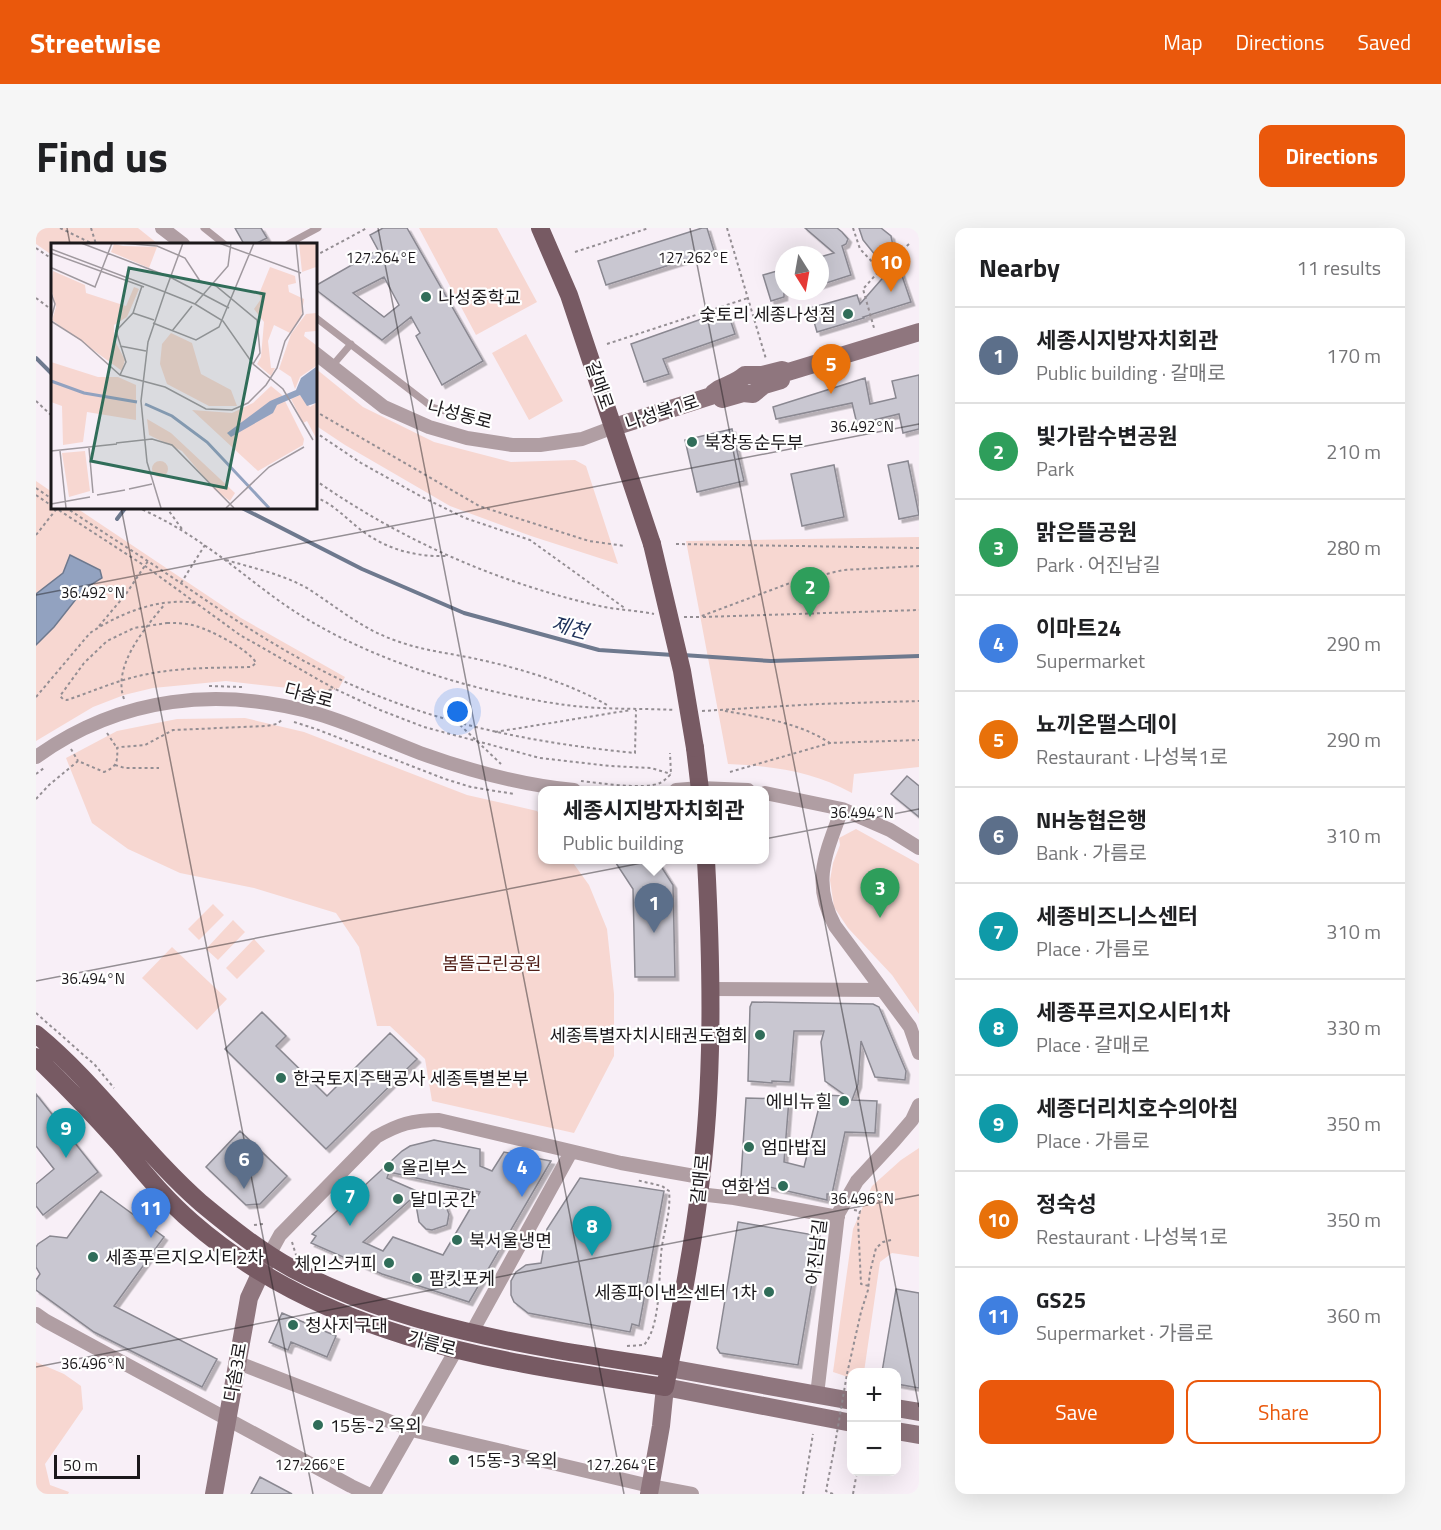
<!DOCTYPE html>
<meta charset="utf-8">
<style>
body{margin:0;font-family:"Titillium Web","Noto Sans KR",sans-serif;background:#f6f6f6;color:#202124}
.controls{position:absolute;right:18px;bottom:18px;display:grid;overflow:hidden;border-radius:12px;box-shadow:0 6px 24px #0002}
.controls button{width:54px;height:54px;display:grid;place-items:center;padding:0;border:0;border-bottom:2px solid #e0e0e0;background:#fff;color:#202124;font:30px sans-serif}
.compass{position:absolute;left:739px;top:18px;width:54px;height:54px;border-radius:50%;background:#fff;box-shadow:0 6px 24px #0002;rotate:169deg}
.scale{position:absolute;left:18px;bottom:15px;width:86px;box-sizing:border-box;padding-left:6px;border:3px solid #1b181b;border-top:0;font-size:16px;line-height:21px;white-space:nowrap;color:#1b181b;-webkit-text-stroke:4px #fff;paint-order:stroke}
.you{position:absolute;left:422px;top:484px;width:21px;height:21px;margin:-15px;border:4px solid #fff;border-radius:50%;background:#1a73e8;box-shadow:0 0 0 9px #1a73e833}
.badge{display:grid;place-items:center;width:39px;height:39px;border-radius:50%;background:#ea580c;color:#fff;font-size:20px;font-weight:700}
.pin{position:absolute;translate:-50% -50px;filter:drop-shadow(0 2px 3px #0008)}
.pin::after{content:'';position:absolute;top:32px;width:21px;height:18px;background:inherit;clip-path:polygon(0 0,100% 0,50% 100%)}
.popup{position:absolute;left:502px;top:558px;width:231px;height:78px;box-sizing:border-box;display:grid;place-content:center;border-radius:12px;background:#fff;filter:drop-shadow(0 2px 4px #0005);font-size:20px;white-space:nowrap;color:#757577}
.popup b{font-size:22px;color:#202124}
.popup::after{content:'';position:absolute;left:50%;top:100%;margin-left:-12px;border:12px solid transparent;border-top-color:#fff}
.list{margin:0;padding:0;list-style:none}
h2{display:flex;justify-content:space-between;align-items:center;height:78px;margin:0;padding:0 24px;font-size:26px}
h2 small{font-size:20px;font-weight:400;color:#757577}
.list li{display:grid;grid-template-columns:39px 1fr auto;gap:18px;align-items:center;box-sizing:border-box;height:96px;padding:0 24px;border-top:2px solid #e0e0e0}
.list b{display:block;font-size:22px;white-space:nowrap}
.list p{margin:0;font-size:20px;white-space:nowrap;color:#757577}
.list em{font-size:20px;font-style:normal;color:#757577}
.actions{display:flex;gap:12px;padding:18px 24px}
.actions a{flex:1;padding:14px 0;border:2px solid #ea580c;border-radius:12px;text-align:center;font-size:21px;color:#ea580c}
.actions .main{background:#ea580c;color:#fff}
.map{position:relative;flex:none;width:883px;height:1266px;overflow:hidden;border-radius:12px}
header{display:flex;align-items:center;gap:36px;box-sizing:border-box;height:84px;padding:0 30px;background:#ea580c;color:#fff}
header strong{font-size:28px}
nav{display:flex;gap:33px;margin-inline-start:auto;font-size:21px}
.intro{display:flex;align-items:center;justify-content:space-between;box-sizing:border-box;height:144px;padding:0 36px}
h1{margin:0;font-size:42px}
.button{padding:15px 27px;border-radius:12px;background:#ea580c;color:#fff;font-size:21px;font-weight:700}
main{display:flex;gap:36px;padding:0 36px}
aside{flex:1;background:#fff;border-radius:12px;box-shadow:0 6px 24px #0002}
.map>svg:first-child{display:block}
</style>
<header>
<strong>Streetwise</strong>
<nav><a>Map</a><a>Directions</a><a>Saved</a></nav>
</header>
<div class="intro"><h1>Find us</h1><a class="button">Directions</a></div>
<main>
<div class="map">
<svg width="883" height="1266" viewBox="0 0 883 1266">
<defs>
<filter id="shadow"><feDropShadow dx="3.5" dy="3.5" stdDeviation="0" flood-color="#0004"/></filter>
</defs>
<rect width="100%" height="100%" fill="#f8eff7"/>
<path fill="#f7d7d1" d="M0 0H102L122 16H16V27L0 16Z
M383 0H461L501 74 440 107Z
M490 106 527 173 493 192 456 125Z
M279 140 327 179 398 214 475 234 539 232 550 238 582 336 495 308 414 278 309 217 279 197Z
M0 253 16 264V279H39L205 390 309 449 303 460 278 467 252 460 190 453 117 460 88 467 57 479 0 513Z
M883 309V539L818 546 816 565C777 543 736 538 692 536L650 313Z
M209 490 268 504 431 567 501 583 507 592V632H535L553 657 571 701 578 766V828L538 905 396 873 389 831 354 798H341L323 719 300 685 218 660 144 645 92 621 56 595 30 530 81 503 141 491Z
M820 601 883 636V786L856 747 812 700 798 679 794 652 797 635 804 617 803 610Z
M177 676 188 687 163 712 152 701Z
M197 692 209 704 182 732 170 721Z
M218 711 229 723 201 751 190 740Z
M136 719 191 771 161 802 106 750Z
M883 920V1029L856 1025 844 1034 828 1144H816L815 1150 797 1144 817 1001 836 958 865 932Z
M0 1134 28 1146 45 1158 47 1181 9 1236 14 1257 33 1264 32 1266H0Z"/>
<path fill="#92a2c0" stroke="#6e798e" stroke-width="1.5" d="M34 327 64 342 66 350 48 361 18 399 0 417V366L27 345Z"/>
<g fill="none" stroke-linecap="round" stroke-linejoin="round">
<path stroke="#6e798e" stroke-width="4" d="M0 130 16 146
M204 279 326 341 428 385 563 422 637 427
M81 291 90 279
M647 427 735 433 883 428"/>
</g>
<path fill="#c9c7d1" stroke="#8a8891" stroke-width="1.5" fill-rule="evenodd" filter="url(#shadow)" d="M199 0H225L231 10 219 16H208Z
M347 0H371L447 133 406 157 380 108 384 105 375 89 346 112 279 61V58L342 22 334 7ZM348 49 363 77 348 89 317 65Z
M666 0H671L678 23 570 57 562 33Z
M769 0H801L806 4 812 11 810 16 806 18 815 47 784 57V29L798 25Z
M823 0H845L855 8 857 18 850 31 840 28 827 12Z
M858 37 864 42 875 74 827 89 828 90 781 104 774 80 821 67 824 76Z
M748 41V69L735 73 727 47Z
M691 82 699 106 627 131 633 146 608 154 595 116Z
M883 147V201L867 205 863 186 821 196 816 175 740 191 737 179 829 150 834 176 860 170 856 153Z
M696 201 708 253 661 264 649 212Z
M872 233 883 287 863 291 852 237Z
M798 237 808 289 766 298 755 246Z
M871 548 883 558V589L855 566Z
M578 632H621L637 657 639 749H599L597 661Z
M716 774 837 776 843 779 870 843 869 852 839 849 825 813 822 856 816 872 841 873 839 905 809 904 796 966H791V972L707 953 705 950 710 870 753 871 748 934 768 939 786 867 810 868 789 853 785 814 788 803H758L754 854 736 853V855L712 853 714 779Z
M226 784 250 808 240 818 291 868 354 805 381 831 290 921 189 821Z
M0 866 62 944 7 987 0 978V956L18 941 0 918Z
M204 903 251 948 224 976 210 977 170 939Z
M398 912 444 921V938L456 943 468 924 515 933 433 1074 346 1046 275 1015 280 1008 276 1006 366 923 374 918ZM353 944 444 964 407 1027 357 1009 347 1023 327 1014 383 964 351 950Z
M544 950 628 963 603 1098 596 1096 594 1104 492 1085 478 1074 475 1067V1053L480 1044 490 1037 505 1035 511 1001Z
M65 963 128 1009 78 1078 181 1131 166 1159 58 1104 0 1062V1052L4 1046 0 1039V1019L2 1016 14 1008 31 1010Z
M389 966 409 976 413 986 411 997 396 1002 390 1001 383 994 380 977Z
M702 994 784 1008 762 1137 684 1125 681 1120Z
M860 1061 883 1065V1160L861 1156V1144H846Z
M246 1085 300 1108 291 1129 255 1114 252 1122 233 1114Z
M224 1249 256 1266H215Z"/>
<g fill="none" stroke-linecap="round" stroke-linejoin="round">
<path stroke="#948e93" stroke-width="2" stroke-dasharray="3 3" stroke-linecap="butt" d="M24 0 57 16
M55 0 60 16
M691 0 730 131
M817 0 824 21 844 42 827 61 838 100
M0 20 16 31
M539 24 613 0
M279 28 331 0
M844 42 873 16
M0 70 16 82
M571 116 712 70
M0 173 16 188
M279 183 443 278 553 313 589 318
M279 204 325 235 386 269 429 290 494 312 590 381
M279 252C365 312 458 353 559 377 579 382 599 382 618 386
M0 260 16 271
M0 267 16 278
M279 269C295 275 307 287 320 298 346 320 377 329 410 328
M18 279 109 338 204 407 299 461 344 482 388 499 504 530 574 538 615 540 635 546
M29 279C68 305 108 330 146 356 206 397 268 438 335 465 420 500 508 516 599 525L600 482
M101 279C125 290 147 302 168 317 205 342 237 372 276 394 347 436 448 466 530 477 566 482 603 480 639 482
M130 279 146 301
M0 307 22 279
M640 316 883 320
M190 332C217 340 246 346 271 360 301 379 327 402 361 413 385 422 411 425 436 430 483 440 531 454 573 478
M145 355 169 317
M648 389H663L754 355 807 342 883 338
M667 389 883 382
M131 395C141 395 150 395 160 398 174 402 214 422 220 435L215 439C180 440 147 439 112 446 84 451 58 463 31 472L27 471 24 468 48 435 71 413 98 400Z
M63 398 90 366 112 333
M173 458 206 459
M263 467 299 461
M0 469 54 405C84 385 124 369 160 375
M88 471C76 438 109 400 129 376
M666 483 782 476 883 473
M689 483C724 489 764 495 794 515
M258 494 280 501 409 551 435 559 478 566
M424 497 465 536
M459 504 595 482
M71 505 81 520
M35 521 42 533
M79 537 89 540H123
M694 544 794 515 883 512
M0 546 8 540
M545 553C564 555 608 562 624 555 628 553 631 550 635 546L634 525
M0 571 13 557 42 533 68 544C81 539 82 533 81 520L84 519 109 517 137 502 230 498 241 496 247 491
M0 785 59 837 78 860
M818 982 824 983 822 992 825 1056 833 1058
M218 997 227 996
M256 1014 260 1027
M591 1118 608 1117C626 1096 622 1045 626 1018 629 999 635 982 633 963L626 958 600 952
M811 1146 825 1084 832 1062 834 1044 840 1020 847 1014 855 1012
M767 1266 777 1206
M797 1266 790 1263 798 1222
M817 1266 821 1244"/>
<path stroke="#b09ea3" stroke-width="7" d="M168 0 188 16
M252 16 282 0
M279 89 396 179 412 184 417 181
M296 138 315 116"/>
<path stroke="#b09ea3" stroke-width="14" d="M126 0 147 16
M279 125 348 179 393 199 431 210 476 217H504L546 211 578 199
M0 529C85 468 183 458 282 486 316 496 350 512 384 525 434 543 486 557 538 562
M640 562 664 560 712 562
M729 565 806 581 854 602 883 620
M806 581C790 625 775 654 799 698L874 799 883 825
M675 761 846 762
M663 966 698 970 802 989
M233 1027 244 1007 340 909C363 896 376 892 403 892L585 935 664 949
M0 1086 10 1093 315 1258 332 1266
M436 1104 535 924
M200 1134 376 1202 614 1258 656 1266
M781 1167 802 986 821 953 858 913 876 892 883 877
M338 1266 420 1122"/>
<path stroke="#8f767e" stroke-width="18" d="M686 171 707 165 717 166 728 157 745 152
M578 199 675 168C683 157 697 158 709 147H726L746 142 752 144 883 104
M633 1140 816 1173
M860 1180 883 1184
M860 1203 883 1207
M178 1266 213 1070 232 1029
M613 1266 625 1198 629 1159 816 1195"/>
<path stroke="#775a63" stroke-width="18" d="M504 0 533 67 616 316
M659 520 664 562
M0 806C61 856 106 923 165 975 194 999 224 1023 257 1041 372 1102 506 1120 633 1140
M0 829C28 856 56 885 82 914 106 942 128 970 156 994 290 1111 460 1133 629 1159 642 1096 655 1031 663 967 678 856 676 743 670 632"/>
<path stroke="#948e93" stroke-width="2" stroke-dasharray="3 3" stroke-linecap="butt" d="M798 1222 811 1146"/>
<path stroke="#775a63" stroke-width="18" d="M616 316 646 443 659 520"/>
</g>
<path fill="none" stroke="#1b181b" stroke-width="1.5" stroke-opacity="0.45" d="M31 0 34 16M342 0 588 1266M654 0 883 1179M85 279 277 1266M0 367 883 196M0 753 883 581M0 1139 883 967"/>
<g fill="#306d59" stroke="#fff" stroke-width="2">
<circle cx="390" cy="69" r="6"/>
<circle cx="812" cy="86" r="6"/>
<circle cx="656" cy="214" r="6"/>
<circle cx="724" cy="807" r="6"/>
<circle cx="245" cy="850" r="6"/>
<circle cx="808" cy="873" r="6"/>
<circle cx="713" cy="919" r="6"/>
<circle cx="353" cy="939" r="6"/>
<circle cx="747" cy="958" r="6"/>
<circle cx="362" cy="971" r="6"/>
<circle cx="421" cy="1012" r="6"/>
<circle cx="57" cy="1029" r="6"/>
<circle cx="353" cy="1035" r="6"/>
<circle cx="381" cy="1050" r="6"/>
<circle cx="733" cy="1064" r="6"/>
<circle cx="257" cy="1097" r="6"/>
<circle cx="282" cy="1197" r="6"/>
<circle cx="418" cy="1232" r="6"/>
</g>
<g text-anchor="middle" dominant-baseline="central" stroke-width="4.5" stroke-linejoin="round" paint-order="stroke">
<g font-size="18" fill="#1b181b" stroke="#fff" text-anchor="start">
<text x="402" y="69">나성중학교</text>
<text x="800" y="86" text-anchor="end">숯토리 세종나성점</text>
<text x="668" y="214">북창동순두부</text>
<text x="712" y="807" text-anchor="end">세종특별자치시태권도협회</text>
<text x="257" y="850">한국토지주택공사 세종특별본부</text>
<text x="796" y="873" text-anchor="end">에비뉴힐</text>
<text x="725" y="919">엄마밥집</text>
<text x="365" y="939">올리부스</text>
<text x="735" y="958" text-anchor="end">연화섬</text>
<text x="374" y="971">달미곳간</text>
<text x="433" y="1012">북서울냉면</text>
<text x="69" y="1029">세종푸르지오시티2차</text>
<text x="341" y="1035" text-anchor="end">체인스커피</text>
<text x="393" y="1050">팜킷포케</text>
<text x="721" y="1064" text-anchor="end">세종파이낸스센터 1차</text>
<text x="269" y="1097">청사지구대</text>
<text x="294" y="1197">15동-2 옥외</text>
<text x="430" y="1232">15동-3 옥외</text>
</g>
<g font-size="18" fill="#1b181b" stroke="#fff">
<text transform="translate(564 157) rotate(71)">갈매로</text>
<text transform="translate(626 184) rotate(-18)">나성북1로</text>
<text transform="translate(424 186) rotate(15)">나성동로</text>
<text transform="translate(273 467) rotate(15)">다솜로</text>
<text transform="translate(664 951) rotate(-84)">갈매로</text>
<text transform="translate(780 1024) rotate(-83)">어진남길</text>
<text transform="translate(396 1115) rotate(15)">가름로</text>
<text transform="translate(199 1144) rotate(-80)">다솜3로</text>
</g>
<g font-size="18" fill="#511f18" stroke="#fff">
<text x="456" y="735">봄뜰근린공원</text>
</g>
<g font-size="20" font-style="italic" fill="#1e315a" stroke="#fff">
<text transform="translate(534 399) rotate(15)">제천</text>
</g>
</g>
<g transform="translate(15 15)">
<rect width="266" height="266" fill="#f8eff7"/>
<path d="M248 0H265V24L251 29ZM63 1 72 3 106 4 98 25 60 9ZM219 24 244 33 245 40 237 42 238 49 253 56 250 76 239 90 223 82 217 98 220 125H224L220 133 206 121 210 114 213 79 203 66 210 56 208 51ZM2 28 34 42 35 50 75 63 83 44 88 46 76 74 63 82V96L74 117 71 128 1 77 5 64 0 45ZM265 70V88L254 89 253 93 265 102V123L249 134 244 146 240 134 228 126 240 91 255 71ZM120 90 141 100 150 131 180 147 186 163H158L116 141 109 121 111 101ZM0 119 47 134H67L85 142V177L36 169 32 199 12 202 11 163 0 159ZM220 143 231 152 253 196 252 202 207 228 141 167 181 170 202 160ZM249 152 259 164 265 160V195L256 178 252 180 240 156ZM96 176 120 190 184 250 179 258 164 247 131 208 98 192ZM34 208 39 248 18 254 11 210ZM101 226a8 8 0 1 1 16 0a8 8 0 1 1-16 0Z" fill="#f7d7d1"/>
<path d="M265 124V160L256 163 249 152 226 162 222 170 180 194 176 190 219 158 245 147 250 135Z" fill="#92a2c0"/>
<path fill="none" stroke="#92a2c0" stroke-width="3" d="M0 138 33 150 86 159M94 161 121 173 156 199 218 265"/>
<path fill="none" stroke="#a0999f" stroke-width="1.5" d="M30 0 119 34 178 65M69 0 106 3 134 15 149 38 165 43 206 77 209 110 202 121M168 0 250 30M0 6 114 49 132 0M0 10 93 44M1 25 44 44 61 0M0 50 4 61 0 76M144 61 177 23 180 0M82 70 103 77M0 78 30 97 69 132 114 144 155 166 181 167 197 160 215 142 226 125 234 98 252 71 245 0M102 80 145 97 168 84 203 0M121 88 141 63M69 103 95 108M69 132 75 119 65 88 82 70 91 43M65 200 101 196 121 202 183 265M38 205 42 250M0 208 66 201M9 208 15 265M78 246 101 241M46 252 74 247M0 261 39 254M110 265 96 219 90 158 97 99 114 49 144 61 172 78 202 121 232 146 262 197M175 265 218 224 253 204"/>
<path fill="#306d59" fill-opacity="0.15" stroke="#306d59" stroke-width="3" d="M78 25 213 51 175 245 40 218Z"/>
<rect width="266" height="266" fill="none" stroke="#1b181b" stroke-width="3"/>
</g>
<g font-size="15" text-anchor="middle" fill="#1b181b" stroke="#fff" stroke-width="4.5" stroke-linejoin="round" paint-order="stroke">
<text x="345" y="35">127.264°E</text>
<text x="657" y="35">127.262°E</text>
<text x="826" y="204">36.492°N</text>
<text x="57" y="370">36.492°N</text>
<text x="826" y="590">36.494°N</text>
<text x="57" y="756">36.494°N</text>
<text x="826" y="976">36.496°N</text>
<text x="57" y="1141">36.496°N</text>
<text x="274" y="1242">127.266°E</text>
<text x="585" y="1242">127.264°E</text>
</g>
</svg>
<div class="controls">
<button>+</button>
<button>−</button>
</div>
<svg class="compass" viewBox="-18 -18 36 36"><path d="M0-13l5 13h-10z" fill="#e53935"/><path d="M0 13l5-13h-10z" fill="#757577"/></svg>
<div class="scale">50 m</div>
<div class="you"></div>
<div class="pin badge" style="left:618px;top:705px;background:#5c6f8a">1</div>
<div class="popup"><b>세종시지방자치회관</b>Public building</div>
<div class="pin badge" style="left:774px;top:389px;background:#2e9e5b">2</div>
<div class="pin badge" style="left:844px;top:690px;background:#2e9e5b">3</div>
<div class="pin badge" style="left:486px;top:969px;background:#3f7fe0">4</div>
<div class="pin badge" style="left:795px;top:166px;background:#e8710a">5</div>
<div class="pin badge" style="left:208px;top:961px;background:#5c6f8a">6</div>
<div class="pin badge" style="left:314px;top:998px;background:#0f9aa8">7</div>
<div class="pin badge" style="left:556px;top:1028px;background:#0f9aa8">8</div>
<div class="pin badge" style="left:30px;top:930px;background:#0f9aa8">9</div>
<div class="pin badge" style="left:855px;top:64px;background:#e8710a">10</div>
<div class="pin badge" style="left:115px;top:1010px;background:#3f7fe0">11</div>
</div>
<aside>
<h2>Nearby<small>11 results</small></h2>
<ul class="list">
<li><span class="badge" style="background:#5c6f8a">1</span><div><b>세종시지방자치회관</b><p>Public building · 갈매로</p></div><em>170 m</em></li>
<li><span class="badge" style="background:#2e9e5b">2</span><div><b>빛가람수변공원</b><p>Park</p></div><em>210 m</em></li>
<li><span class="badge" style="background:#2e9e5b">3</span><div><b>맑은뜰공원</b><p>Park · 어진남길</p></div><em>280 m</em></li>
<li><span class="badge" style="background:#3f7fe0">4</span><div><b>이마트24</b><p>Supermarket</p></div><em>290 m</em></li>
<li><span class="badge" style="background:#e8710a">5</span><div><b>뇨끼온떨스데이</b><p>Restaurant · 나성북1로</p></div><em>290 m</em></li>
<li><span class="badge" style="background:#5c6f8a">6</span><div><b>NH농협은행</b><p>Bank · 가름로</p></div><em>310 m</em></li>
<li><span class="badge" style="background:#0f9aa8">7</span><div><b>세종비즈니스센터</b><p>Place · 가름로</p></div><em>310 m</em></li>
<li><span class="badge" style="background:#0f9aa8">8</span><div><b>세종푸르지오시티1차</b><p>Place · 갈매로</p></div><em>330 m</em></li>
<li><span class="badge" style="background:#0f9aa8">9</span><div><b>세종더리치호수의아침</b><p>Place · 가름로</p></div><em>350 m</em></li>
<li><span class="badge" style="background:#e8710a">10</span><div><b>정숙성</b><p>Restaurant · 나성북1로</p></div><em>350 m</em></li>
<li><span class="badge" style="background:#3f7fe0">11</span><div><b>GS25</b><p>Supermarket · 가름로</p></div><em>360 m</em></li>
</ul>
<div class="actions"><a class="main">Save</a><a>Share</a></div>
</aside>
</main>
